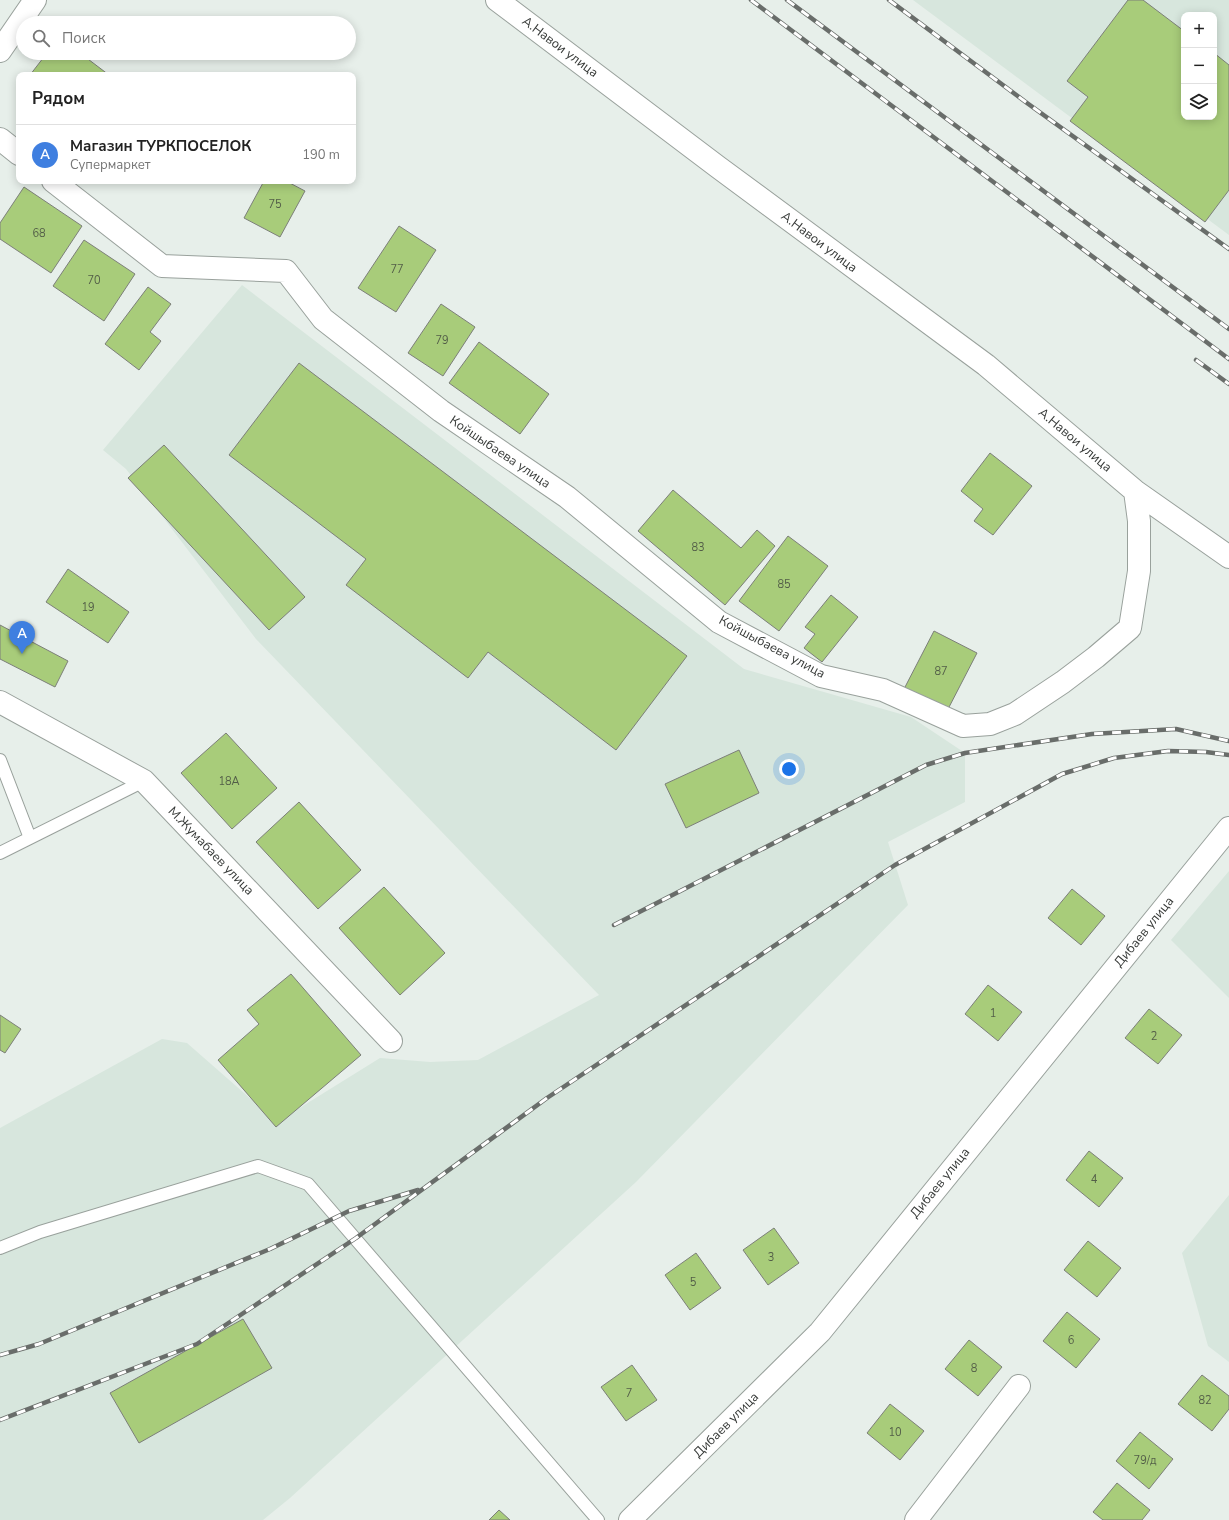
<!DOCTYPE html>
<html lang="ru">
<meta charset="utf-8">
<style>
body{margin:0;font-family:"Nunito Sans",sans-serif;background:#f6f6f6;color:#222}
.controls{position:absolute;right:12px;top:12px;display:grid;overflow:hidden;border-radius:8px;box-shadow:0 2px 10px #0003}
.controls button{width:36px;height:36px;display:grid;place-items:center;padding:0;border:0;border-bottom:1px solid #e0e0e0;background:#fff;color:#222;font:20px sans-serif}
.you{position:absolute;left:789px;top:769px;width:14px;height:14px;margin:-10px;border:3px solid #fff;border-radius:50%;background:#1a73e8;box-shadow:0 0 0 6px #1a73e833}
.badge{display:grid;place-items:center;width:26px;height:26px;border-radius:50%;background:#1a73e8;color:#fff;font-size:13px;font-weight:700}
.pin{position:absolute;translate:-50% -33px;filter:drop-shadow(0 1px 2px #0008)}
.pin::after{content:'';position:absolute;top:21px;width:14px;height:12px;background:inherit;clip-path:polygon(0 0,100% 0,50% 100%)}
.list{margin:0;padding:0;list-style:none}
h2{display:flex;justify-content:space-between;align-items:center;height:52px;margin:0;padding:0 16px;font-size:17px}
h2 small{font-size:13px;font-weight:400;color:#767676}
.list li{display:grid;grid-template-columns:26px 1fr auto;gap:12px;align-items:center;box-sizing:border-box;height:60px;padding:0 16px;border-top:1px solid #e0e0e0}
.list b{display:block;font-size:15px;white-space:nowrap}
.list p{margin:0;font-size:13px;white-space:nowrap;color:#767676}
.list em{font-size:13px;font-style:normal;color:#767676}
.icon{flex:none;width:22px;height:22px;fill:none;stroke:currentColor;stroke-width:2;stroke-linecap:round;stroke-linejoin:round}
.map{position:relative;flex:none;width:1229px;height:1520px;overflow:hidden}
.search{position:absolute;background:#fff;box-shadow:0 2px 10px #0003;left:16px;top:16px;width:340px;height:44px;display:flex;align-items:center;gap:10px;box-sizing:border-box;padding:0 14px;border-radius:22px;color:#767676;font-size:15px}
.panel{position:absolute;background:#fff;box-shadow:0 2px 10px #0003;left:16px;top:72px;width:340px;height:112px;border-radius:8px}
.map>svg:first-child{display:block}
</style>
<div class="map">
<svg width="1229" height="1520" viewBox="0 0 1229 1520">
<rect width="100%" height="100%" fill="#e7efea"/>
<path fill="#d7e6dd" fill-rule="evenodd" d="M913 0H1229V235ZM1184 15H1214V117H1184Z
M242 285 744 669 911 717 965 753V802L888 842 908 905 636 1182 290 1498 263 1520H0V1128L162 1039 187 1043 277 1122 380 1058 430 1062 478 1060 599 995 256 639 126 469 103 450Z
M1229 871V998L1171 940Z
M1229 1195V1362L1208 1346 1182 1253Z"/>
<path fill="#a8cc7a" stroke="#7c7f79" d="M1128 0H1143L1184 31V117H1214V53L1229 65V190L1205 222 1070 121 1088 97 1067 81Z
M47 53H80L109 75H30Z
M264 181H286L305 191 280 237 244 218Z
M24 187 82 226 51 273 0 239V223Z
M399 226 436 250 396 312 358 288Z
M84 240 135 274 104 321 53 286Z
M148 287 171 304 150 332 161 341 139 370 105 344Z
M441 304 475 327 443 376 408 353Z
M479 342 549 394 520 434 449 383Z
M299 363 687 656 616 750 488 652 468 678 346 585 366 559 229 455Z
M164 445 305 597 269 630 128 478Z
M990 453 1032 486 993 535 974 521 983 509 961 491Z
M673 490 741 548 757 530 775 546 725 605 638 531Z
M788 536 828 566 779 631 739 601Z
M68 569 129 612 108 643 46 602Z
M831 595 858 617 822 662 804 648 815 634 805 627Z
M0 625 68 661 55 687 0 659Z
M934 631 977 653 947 711 904 689Z
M226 733 277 788 232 829 181 773Z
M739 750 759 793 686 828 665 784Z
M299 802 361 870 318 909 256 842Z
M384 887 445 953 400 995 339 928Z
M1072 889 1105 916 1081 945 1048 918Z
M291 974 361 1055 276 1127 218 1060 259 1024 247 1010Z
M988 985 1022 1012 998 1041 965 1014Z
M1149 1009 1182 1035 1158 1064 1125 1038Z
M0 1015 21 1029 5 1053 0 1050Z
M1089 1151 1123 1178 1099 1207 1066 1180Z
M774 1228 799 1263 768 1285 743 1250Z
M1088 1241 1121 1268 1097 1297 1064 1270Z
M696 1253 721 1288 690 1310 665 1275Z
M1067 1312 1100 1339 1076 1368 1043 1341Z
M243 1319 272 1368 139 1443 110 1393Z
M969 1340 1002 1367 978 1396 945 1369Z
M632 1365 657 1400 626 1421 601 1387Z
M1202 1375 1229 1396V1409L1212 1431 1178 1404Z
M890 1404 924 1431 900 1460 867 1433Z
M1140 1432 1173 1459 1149 1489 1116 1461Z
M1117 1483 1150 1510 1142 1520H1103L1093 1512Z
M499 1510 510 1520H489Z"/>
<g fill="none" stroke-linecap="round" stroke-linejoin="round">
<defs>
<path id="service" d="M0 760 30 838
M0 853 144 781
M0 1248 40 1232 258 1166 308 1184 598 1520"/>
<path id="minor" d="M497 0 718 167 986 365 1135 491 1229 557
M0 51 35 0
M0 139 19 154
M53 181 162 266 286 271 323 319 441 411 567 497 719 622 821 676 883 690 963 726 990 724 1015 714 1063 682 1096 657 1130 628 1139 571V521L1135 491
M0 702 144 781 391 1041
M630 1520 820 1332 1229 828
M916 1520 1019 1386"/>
</defs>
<use href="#service" stroke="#99a19c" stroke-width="14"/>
<use href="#minor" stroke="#99a19c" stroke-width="24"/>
<use href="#service" stroke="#fff" stroke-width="12"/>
<use href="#minor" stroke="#fff" stroke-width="22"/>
<defs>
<path id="rail" d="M751 0 1229 359
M787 0 1229 329
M889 0 1027 103 1229 249
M1196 360 1229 384
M614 925 926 765 965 753 1092 734 1176 729 1229 741
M0 1355 39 1344 270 1249 349 1211 418 1190
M0 1420 197 1344 356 1238 547 1098 895 865 1062 774 1114 758 1168 751 1206 752 1229 755"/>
</defs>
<use href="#rail" stroke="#696d6a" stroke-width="4.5"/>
<use href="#rail" stroke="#fff" stroke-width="3" stroke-dasharray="9" stroke-linecap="butt"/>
</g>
<g text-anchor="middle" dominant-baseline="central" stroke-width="3" stroke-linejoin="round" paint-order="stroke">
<g font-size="11" fill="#535e48">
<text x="275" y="204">75</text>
<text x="39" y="233">68</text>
<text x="397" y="269">77</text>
<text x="94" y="280">70</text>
<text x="442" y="340">79</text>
<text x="698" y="547">83</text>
<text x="784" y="584">85</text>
<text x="88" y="607">19</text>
<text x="941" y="671">87</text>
<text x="229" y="781">18А</text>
<text x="993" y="1013">1</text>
<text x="1154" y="1036">2</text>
<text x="1094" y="1179">4</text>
<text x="771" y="1257">3</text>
<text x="693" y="1282">5</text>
<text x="1071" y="1340">6</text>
<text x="974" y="1368">8</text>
<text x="629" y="1393">7</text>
<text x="1205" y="1400">82</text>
<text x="895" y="1432">10</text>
<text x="1145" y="1460">79/д</text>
</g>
<g font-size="13" fill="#373a38" stroke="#fff">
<text transform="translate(560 47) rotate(37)">А.Навои улица</text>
<text transform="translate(819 242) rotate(37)">А.Навои улица</text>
<text transform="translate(1075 440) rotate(40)">А.Навои улица</text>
<text transform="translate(500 452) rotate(34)">Койшыбаева улица</text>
<text transform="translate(772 647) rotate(28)">Койшыбаева улица</text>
<text transform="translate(211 851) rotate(46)">М.Жумабаев улица</text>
<text transform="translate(1144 932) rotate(-51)">Дибаев улица</text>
<text transform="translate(940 1183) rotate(-51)">Дибаев улица</text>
<text transform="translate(726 1425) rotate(-45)">Дибаев улица</text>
</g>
</g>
</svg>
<div class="controls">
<button>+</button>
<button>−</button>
<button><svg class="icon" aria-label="layers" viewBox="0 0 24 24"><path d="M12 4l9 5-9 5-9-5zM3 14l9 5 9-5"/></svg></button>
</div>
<div class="you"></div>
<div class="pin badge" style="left:22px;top:654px;background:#3f7fe0">A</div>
<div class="search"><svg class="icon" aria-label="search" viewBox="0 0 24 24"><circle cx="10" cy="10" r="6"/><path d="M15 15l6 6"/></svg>Поиск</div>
<section class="panel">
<h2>Рядом<small></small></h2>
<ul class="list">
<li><span class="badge" style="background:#3f7fe0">A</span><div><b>Магазин ТУРКПОСЕЛОК</b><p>Супермаркет</p></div><em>190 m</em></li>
</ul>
</section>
</div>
